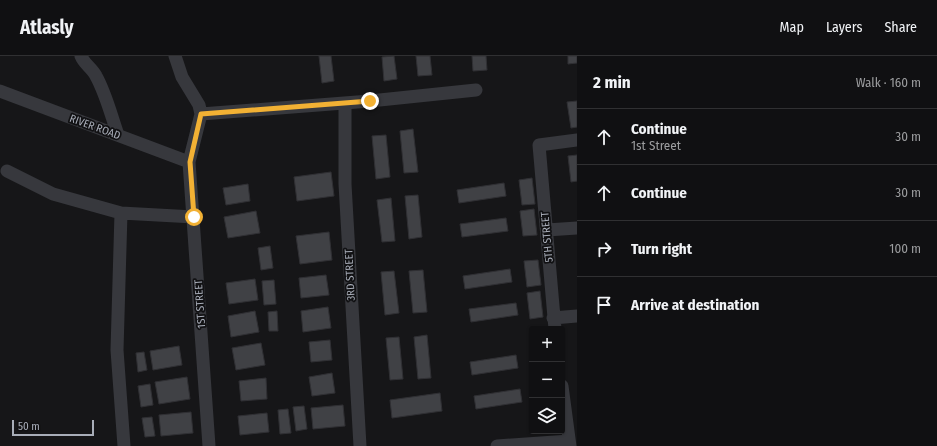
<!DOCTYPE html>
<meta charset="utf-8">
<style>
body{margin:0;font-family:"Fira Sans Condensed",sans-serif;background:#19191b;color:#f1f3f6}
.controls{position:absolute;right:12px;bottom:12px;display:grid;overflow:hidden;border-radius:4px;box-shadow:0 1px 3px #0004}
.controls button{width:36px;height:36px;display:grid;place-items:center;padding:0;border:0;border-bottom:1px solid #303032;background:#101012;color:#f1f3f6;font:20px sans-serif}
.scale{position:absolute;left:12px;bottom:10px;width:82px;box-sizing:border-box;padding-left:4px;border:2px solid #a8adb8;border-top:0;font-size:11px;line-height:14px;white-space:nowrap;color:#a8adb8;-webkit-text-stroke:3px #111113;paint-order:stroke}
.stop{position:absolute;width:12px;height:12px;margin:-9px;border:3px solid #f2b134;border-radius:50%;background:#fff}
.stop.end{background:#f2b134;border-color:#fff;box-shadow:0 1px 4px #0008}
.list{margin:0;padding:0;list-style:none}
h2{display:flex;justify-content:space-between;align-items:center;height:52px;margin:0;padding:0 16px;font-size:17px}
h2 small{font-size:13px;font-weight:400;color:#9c9d9f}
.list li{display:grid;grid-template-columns:26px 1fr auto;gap:12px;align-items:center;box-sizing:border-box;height:56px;padding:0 16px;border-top:1px solid #303032}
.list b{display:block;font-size:15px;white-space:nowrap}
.list p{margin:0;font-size:13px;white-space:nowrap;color:#9c9d9f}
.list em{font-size:13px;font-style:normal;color:#9c9d9f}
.icon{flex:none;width:22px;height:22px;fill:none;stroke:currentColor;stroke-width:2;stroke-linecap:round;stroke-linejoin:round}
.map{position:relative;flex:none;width:577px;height:390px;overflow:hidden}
header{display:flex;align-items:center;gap:24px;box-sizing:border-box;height:56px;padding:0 20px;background:#101012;border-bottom:1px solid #303032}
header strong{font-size:19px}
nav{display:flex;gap:22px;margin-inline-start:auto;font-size:14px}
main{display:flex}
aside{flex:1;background:#101012}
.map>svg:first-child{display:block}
</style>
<header>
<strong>Atlasly</strong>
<nav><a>Map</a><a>Layers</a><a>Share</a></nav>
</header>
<main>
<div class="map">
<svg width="577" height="390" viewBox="0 0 577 390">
<rect width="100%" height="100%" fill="#161618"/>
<path fill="#404145" stroke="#303034" d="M319 0H331L334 25 322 27Z
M394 0 397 23 384 25 382 1Z
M416 0H430L432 19 418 20Z
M472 0H486L487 14 473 15Z
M568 0H577V7L568 8Z
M577 45V71L571 72 567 46Z
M413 73 418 116 404 117 400 75Z
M386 79 390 121 376 123 372 80Z
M577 99V125L571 126 568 100Z
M331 116 334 140 297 145 294 121Z
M532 122 535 148 522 149 519 124Z
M504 127 506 140 459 147 457 134Z
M248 128 250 145 226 149 223 132Z
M418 139 422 181 409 183 405 140Z
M391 142 395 185 382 186 377 144Z
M534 153 537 179 523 180 520 155Z
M256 155 260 177 228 182 224 161Z
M506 162 508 175 462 181 460 168Z
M329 176 332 204 300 208 296 180Z
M270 190 273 212 261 214 258 192Z
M538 204 541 229 527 231 524 205Z
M510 213 512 226 465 233 463 220Z
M423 214 427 256 413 257 409 215Z
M394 215 399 257 385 259 381 216Z
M326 219 329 239 301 242 299 222Z
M255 223 258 244 229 248 226 227Z
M274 224 276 248 264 249 262 225Z
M540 235 543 261 530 263 527 237Z
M516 247 518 259 471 266 469 253Z
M328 251 331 272 303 276 301 255Z
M255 255 259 276 231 281 228 260Z
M277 255 278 275H269L268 256Z
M427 279 431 322 418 323 414 281Z
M399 281 403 323 390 324 386 282Z
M330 284 332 304 311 306 309 286Z
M261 287 265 309 236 314 232 292Z
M179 290 182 309 153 314 150 295Z
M144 296 147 314 138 316 136 297Z
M516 299 518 312 472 319 470 306Z
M332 317 335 337 312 340 309 321Z
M187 321 190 343 159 348 155 326Z
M266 322 267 343 241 345 239 325Z
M150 328 153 349 141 351 138 330Z
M520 333 522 346 476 353 474 340Z
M440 337 442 355 392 362 390 344Z
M343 349 345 370 313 373 311 352Z
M304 350 307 373 296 375 293 351Z
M288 353 291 377 280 378 278 354Z
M191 356 193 377 161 380 159 359Z
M267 357 269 376 240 379 238 360Z
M152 361 155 380 145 381 142 362Z"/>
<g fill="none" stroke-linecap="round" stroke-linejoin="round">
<path stroke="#37383d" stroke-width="13" d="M81 0C84 8 92 12 96 20 106 38 111 59 118 79
M175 0 182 21 199 49 201 58 189 106 209 390
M0 35 189 106
M345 47V128L360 390
M201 58 370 45 476 34
M7 115 53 138 121 157 194 161
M121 157 117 294 124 390
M547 174 577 172
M553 262 577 260
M555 273 539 89 577 84
M562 330 570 390
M497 390 569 385"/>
</g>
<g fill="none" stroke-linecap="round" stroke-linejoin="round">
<path stroke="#f2b134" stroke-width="5" d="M194 161 190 106 201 58 370 45"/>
</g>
<g text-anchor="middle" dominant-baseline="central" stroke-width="3.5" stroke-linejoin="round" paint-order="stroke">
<g font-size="11" fill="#a8adb8" stroke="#111113">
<text transform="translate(95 71) rotate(20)">RIVER ROAD</text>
<text transform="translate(547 181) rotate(-95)">5TH STREET</text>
<text transform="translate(350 219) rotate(-93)">3RD STREET</text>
<text transform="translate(200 248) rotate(-94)">1ST STREET</text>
</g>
</g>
</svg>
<div class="controls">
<button>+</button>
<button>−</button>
<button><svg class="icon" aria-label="layers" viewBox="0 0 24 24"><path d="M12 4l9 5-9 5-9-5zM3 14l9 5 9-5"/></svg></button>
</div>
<div class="scale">50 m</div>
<div class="stop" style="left:194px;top:161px"></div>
<div class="stop end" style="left:370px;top:45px"></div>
</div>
<aside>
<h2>2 min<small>Walk · 160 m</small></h2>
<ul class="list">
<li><svg class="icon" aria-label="ahead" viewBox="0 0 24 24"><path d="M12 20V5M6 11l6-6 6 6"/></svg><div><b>Continue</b><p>1st Street</p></div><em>30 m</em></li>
<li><svg class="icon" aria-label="ahead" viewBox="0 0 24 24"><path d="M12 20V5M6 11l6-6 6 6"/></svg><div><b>Continue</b></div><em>30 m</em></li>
<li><svg class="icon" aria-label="right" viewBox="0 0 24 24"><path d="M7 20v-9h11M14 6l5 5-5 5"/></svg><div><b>Turn right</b></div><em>100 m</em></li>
<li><svg class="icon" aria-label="arrive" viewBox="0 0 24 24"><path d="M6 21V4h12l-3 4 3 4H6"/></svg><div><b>Arrive at destination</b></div></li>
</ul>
</aside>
</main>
